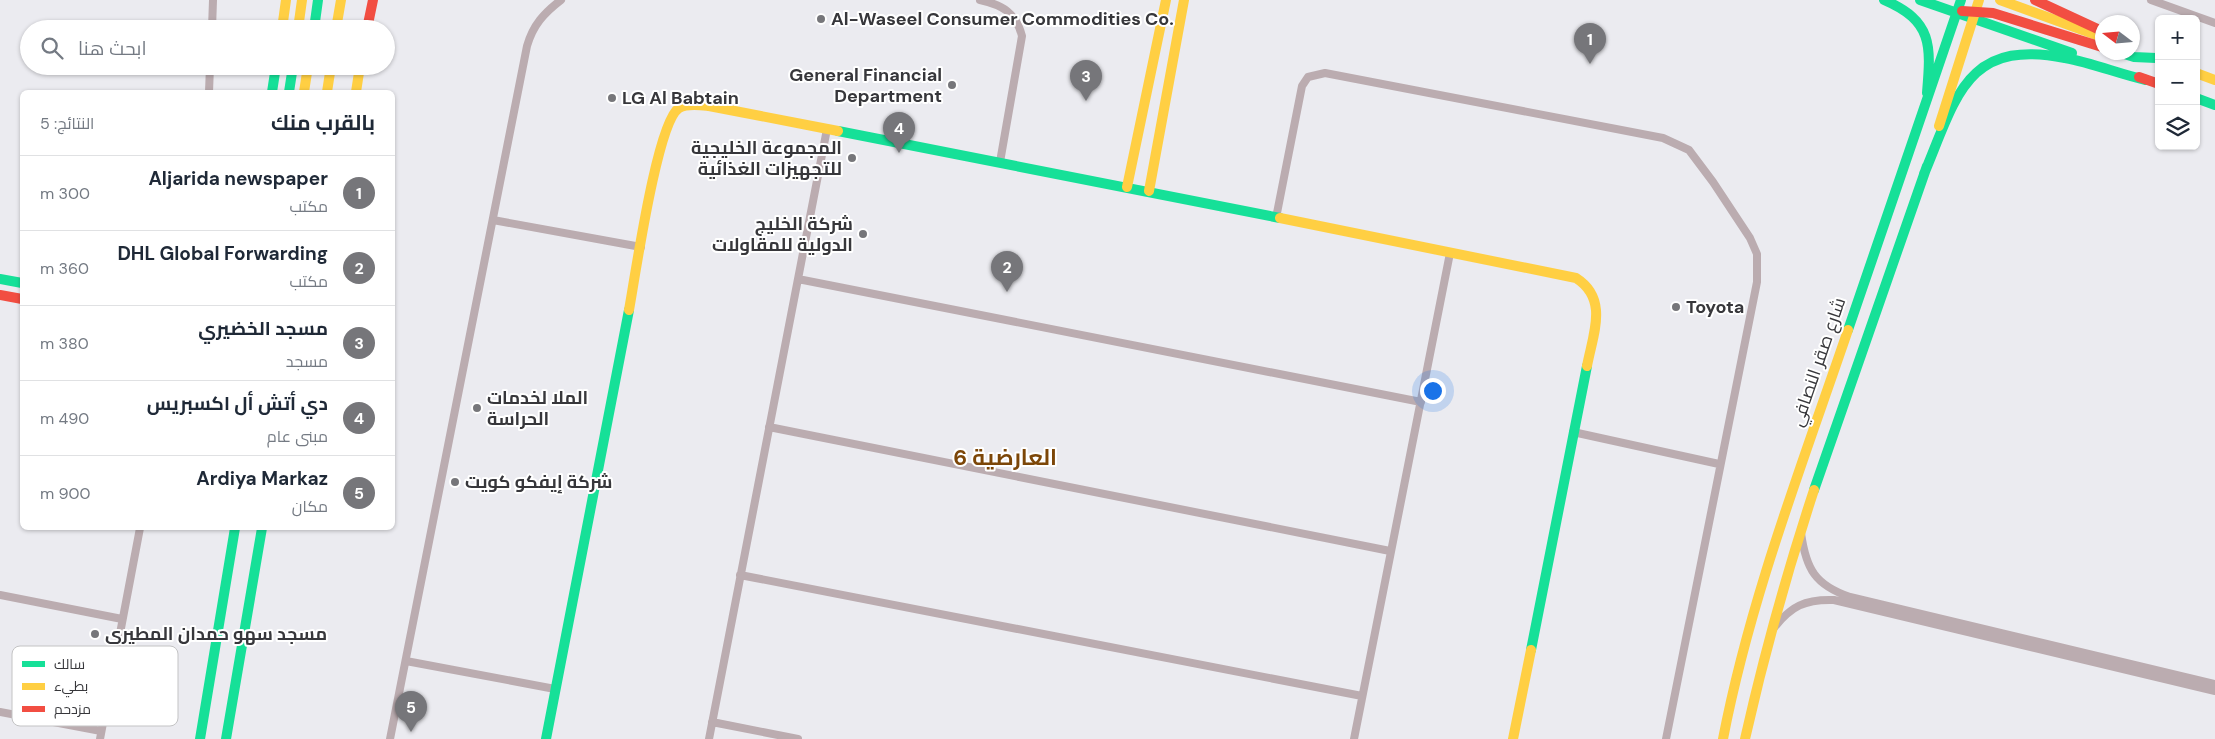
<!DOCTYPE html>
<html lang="ar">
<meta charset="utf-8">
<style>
body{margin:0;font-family:"DM Sans",Cairo,sans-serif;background:#f2f2f3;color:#1f2937;direction:rtl}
.controls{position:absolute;right:15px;top:15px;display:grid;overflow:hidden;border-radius:8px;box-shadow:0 1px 4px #0004}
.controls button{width:45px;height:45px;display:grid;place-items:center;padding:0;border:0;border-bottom:1px solid #e0e1e3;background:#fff;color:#1f2937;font:25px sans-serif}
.compass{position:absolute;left:2095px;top:15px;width:45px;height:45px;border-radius:50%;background:#fff;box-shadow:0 1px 4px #0004;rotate:286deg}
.you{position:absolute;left:1432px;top:390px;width:18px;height:18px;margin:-12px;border:4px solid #fff;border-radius:50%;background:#1a73e8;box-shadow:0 0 0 8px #1a73e833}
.badge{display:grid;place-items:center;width:32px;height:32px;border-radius:50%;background:#76767a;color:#fff;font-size:16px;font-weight:700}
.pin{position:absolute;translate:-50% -41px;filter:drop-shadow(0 1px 2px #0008)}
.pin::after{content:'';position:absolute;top:26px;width:18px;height:15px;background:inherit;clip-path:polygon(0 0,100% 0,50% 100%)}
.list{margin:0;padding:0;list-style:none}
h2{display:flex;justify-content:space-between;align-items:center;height:65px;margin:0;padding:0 20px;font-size:21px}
h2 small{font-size:16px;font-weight:400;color:#747a83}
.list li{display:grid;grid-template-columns:32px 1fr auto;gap:15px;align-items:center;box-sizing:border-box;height:75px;padding:0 20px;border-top:1px solid #e0e1e3}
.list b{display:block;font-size:19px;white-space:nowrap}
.list p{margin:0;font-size:16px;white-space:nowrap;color:#747a83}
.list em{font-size:16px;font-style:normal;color:#747a83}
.icon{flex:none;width:28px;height:28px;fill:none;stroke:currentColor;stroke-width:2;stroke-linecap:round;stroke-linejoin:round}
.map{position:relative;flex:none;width:2215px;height:739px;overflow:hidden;direction:ltr}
.search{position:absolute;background:#fff;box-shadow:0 1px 4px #0004;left:20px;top:20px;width:375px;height:55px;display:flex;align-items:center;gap:12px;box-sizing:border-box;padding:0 18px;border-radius:28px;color:#747a83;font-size:19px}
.panel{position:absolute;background:#fff;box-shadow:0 1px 4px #0004;left:20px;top:90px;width:375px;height:440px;border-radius:8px;direction:rtl}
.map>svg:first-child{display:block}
</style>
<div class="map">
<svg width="2215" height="739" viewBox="0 0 2215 739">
<rect width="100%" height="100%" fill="#ebebf0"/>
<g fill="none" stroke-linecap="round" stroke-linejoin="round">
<path stroke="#bbacb0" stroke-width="8" d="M980 0C1003 5 1016 13 1022 36L1000 162
M2151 0 2215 23
M212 29 213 0
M209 92 210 66
M1276 218 1302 86 1308 77 1325 73 1663 138 1689 150 1713 182 1750 238 1757 254V282L1666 739
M493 220 641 247
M798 279 1421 402
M769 427 1390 551
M1573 432 1719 464
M1801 533C1806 569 1815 585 1850 597L2215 684
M740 575 1362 696
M0 595 122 619
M1773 629C1791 606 1805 599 1834 600L2215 691
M406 661 555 689
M0 712 101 731
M712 722 798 739
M100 739 140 528
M390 739 527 46C533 25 544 13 561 0
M709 739 827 129
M1354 739 1450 253"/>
<path stroke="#16e098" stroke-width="10" d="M1884 0C1933 21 1931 45 1927 93
M1920 0 2072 53
M314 29 318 0
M2118 52 2134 57 2156 58
M272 92 276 66
M289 92 293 66
M2196 98 2215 105
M838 131 1280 218
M1924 174C1956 98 1966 38 2065 58 2093 63 2119 74 2146 80
M0 279 22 283
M1848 330 1961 0
M1814 490 1927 166
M1531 650 1587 366
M200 739 235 528
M226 739 262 528
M546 739 629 310"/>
<path stroke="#ffcf43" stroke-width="10" d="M2000 0 2102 37
M282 29 286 0
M298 29 302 0
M336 29 341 0
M2196 73 2215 80
M304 92 308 66
M327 92 331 66
M356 92 360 66
M1939 126 1979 0
M1127 187 1166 0
M1149 191 1184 0
M1280 218 1576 278C1609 299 1593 334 1587 366
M629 310C635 278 657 122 679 108 687 103 700 105 709 106L838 131
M1513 739 1531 650
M1723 739C1750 599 1802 465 1848 330
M1745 739C1764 655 1787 572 1814 490"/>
<path stroke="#f24e42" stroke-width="10" d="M2035 0 2102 31
M1962 11 1993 13 2102 47
M367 29 373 0
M2139 77 2159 84
M0 295 22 299"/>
</g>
<g fill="#76767a" stroke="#fff" stroke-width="2">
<circle cx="821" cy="19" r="5"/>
<circle cx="952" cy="85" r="5"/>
<circle cx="612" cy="98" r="5"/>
<circle cx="852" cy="158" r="5"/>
<circle cx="863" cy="234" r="5"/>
<circle cx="1676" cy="307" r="5"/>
<circle cx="477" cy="408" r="5"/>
<circle cx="455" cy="482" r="5"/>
<circle cx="95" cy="634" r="5"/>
</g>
<g text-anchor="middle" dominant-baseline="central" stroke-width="4" stroke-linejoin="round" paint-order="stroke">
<g font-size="18" font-weight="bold" fill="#37373b" stroke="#fff" text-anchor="start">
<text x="831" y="19">Al-Waseel Consumer Commodities Co.</text>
<text x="942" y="75" text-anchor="end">General Financial<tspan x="942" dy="21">Department</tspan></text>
<text x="622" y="98">LG Al Babtain</text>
<text x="842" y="148" text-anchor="end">المجموعة الخليجية<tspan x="842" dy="21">للتجهيزات الغذائية</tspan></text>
<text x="853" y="224" text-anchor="end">شركة الخليج<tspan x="853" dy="21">الدولية للمقاولات</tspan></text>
<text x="1686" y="307">Toyota</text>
<text x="487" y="398">الملا لخدمات<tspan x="487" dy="21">الحراسة</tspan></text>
<text x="465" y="482">شركة إيفكو كويت</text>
<text x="105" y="634">مسجد سهو حمدان المطيري</text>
</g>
<g font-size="18" fill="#37373b" stroke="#fff">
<text transform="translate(1818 362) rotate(-71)">شارع صقر النصافي</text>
</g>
<g font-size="22" font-weight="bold" fill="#7c4608" stroke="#fff">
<text x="1005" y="457">العارضية 6</text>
</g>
</g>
<rect x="12" y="646" width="166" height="80" rx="8" fill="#fff" stroke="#c3c3c4" stroke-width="1"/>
<rect x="22" y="661" width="23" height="6" fill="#16e098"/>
<rect x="22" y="683" width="23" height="7" fill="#ffcf43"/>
<rect x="22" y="706" width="23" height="6" fill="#f24e42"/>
<g font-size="14" fill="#37373b">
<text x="54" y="669">سالك</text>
<text x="54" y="691">بطيء</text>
<text x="54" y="714">مزدحم</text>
</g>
</svg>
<div class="controls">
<button>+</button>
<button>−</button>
<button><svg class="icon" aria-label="layers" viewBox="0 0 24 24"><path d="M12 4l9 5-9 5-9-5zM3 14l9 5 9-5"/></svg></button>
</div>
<svg class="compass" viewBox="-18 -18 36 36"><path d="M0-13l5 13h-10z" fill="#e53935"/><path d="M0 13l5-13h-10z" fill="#747a83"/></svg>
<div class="you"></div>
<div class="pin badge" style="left:1590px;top:64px">1</div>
<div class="pin badge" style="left:1007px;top:292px">2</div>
<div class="pin badge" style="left:1086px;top:101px">3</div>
<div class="pin badge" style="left:899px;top:153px">4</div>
<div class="pin badge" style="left:411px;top:732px">5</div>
<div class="search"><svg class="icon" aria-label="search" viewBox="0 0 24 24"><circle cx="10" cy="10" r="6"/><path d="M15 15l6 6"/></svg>ابحث هنا</div>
<section class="panel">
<h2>بالقرب منك<small>النتائج: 5</small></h2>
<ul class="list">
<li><span class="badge">1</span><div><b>Aljarida newspaper</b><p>مكتب</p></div><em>300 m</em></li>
<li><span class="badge">2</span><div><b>DHL Global Forwarding</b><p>مكتب</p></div><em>360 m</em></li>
<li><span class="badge">3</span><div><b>مسجد الخضيري</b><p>مسجد</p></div><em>380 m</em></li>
<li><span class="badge">4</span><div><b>دي أتش أل اكسبريس</b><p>مبنى عام</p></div><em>490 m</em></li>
<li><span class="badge">5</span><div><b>Ardiya Markaz</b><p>مكان</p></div><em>900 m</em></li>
</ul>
</section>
</div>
